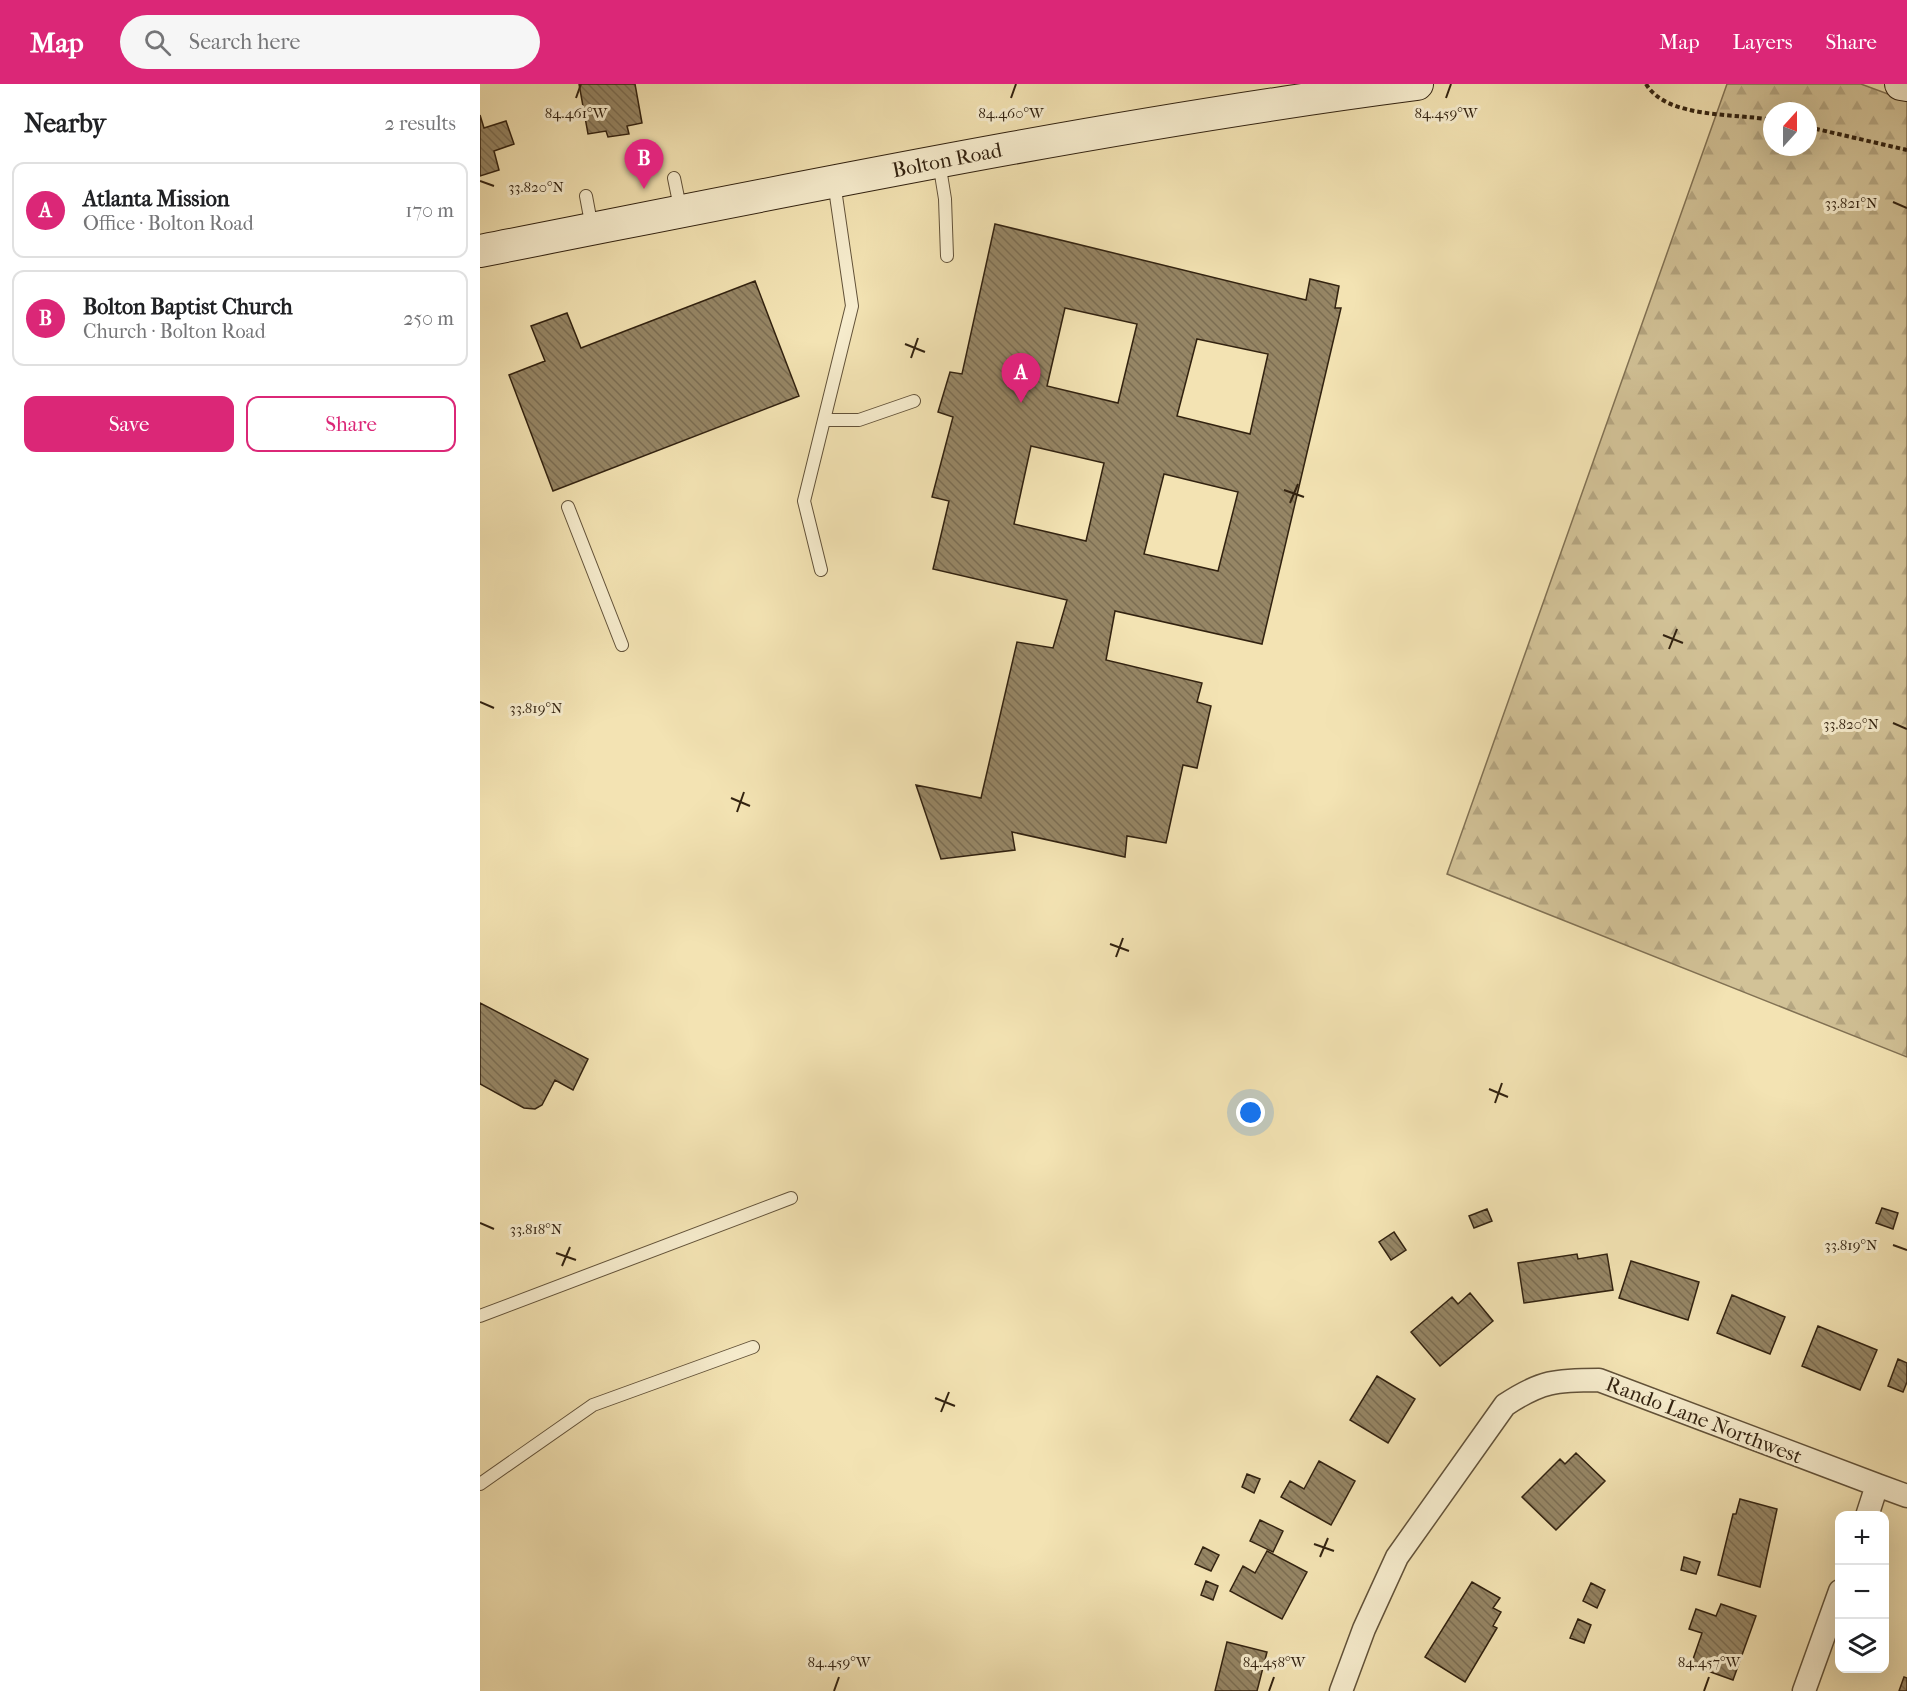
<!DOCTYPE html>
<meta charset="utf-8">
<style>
body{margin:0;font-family:"IM FELL French Canon",serif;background:#f6f6f6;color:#202124}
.controls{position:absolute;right:18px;bottom:18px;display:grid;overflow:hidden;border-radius:12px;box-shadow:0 6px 24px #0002}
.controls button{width:54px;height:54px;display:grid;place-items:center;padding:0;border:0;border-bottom:2px solid #e0e0e0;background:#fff;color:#202124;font:30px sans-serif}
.compass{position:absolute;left:1283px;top:18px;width:54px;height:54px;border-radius:50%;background:#fff;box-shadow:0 6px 24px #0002;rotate:21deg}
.you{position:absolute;left:771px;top:1029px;width:21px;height:21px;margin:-15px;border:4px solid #fff;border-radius:50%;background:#1a73e8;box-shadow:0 0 0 9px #1a73e833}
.badge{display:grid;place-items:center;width:39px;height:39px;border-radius:50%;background:#db2777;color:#fff;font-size:20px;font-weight:700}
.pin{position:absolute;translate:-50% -50px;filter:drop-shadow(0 2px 3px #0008)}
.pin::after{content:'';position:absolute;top:32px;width:21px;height:18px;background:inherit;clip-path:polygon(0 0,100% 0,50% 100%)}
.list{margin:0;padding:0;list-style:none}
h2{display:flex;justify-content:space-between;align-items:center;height:78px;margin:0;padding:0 24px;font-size:26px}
h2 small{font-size:20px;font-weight:400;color:#757577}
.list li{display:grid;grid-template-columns:39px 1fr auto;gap:18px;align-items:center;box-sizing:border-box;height:96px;margin:0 12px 12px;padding:0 12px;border:2px solid #e0e0e0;border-radius:12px}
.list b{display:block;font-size:22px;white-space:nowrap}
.list p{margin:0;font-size:20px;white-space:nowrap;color:#757577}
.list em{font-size:20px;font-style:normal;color:#757577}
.actions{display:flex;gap:12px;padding:18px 24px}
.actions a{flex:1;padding:14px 0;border:2px solid #db2777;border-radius:12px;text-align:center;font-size:21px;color:#db2777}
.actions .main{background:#db2777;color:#fff}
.icon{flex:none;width:33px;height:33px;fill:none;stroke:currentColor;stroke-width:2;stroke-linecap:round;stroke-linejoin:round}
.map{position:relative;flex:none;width:1427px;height:1607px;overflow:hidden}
header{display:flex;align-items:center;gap:36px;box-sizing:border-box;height:84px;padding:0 30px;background:#db2777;color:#fff}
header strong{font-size:28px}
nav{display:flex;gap:33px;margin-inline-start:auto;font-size:21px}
.search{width:420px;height:54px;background:#f6f6f6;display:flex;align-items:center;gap:15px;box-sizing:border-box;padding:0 21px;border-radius:33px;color:#757577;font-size:22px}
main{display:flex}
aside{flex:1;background:#fff}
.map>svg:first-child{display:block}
</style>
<header>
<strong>Map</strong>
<div class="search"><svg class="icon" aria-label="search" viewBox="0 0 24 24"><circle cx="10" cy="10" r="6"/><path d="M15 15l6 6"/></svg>Search here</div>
<nav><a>Map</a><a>Layers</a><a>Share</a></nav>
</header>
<main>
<aside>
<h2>Nearby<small>2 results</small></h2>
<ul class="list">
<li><span class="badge">A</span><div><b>Atlanta Mission</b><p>Office · Bolton Road</p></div><em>170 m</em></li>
<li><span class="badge">B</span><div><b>Bolton Baptist Church</b><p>Church · Bolton Road</p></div><em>250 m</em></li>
</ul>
<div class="actions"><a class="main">Save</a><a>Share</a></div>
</aside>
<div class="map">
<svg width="1427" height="1607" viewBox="0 0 1427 1607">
<defs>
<pattern id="forest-firs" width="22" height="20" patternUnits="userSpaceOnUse" patternTransform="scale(1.5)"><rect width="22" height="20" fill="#d2c297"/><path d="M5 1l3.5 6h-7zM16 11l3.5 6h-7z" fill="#b5a681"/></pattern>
<pattern id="building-back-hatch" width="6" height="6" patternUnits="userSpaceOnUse" patternTransform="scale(1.5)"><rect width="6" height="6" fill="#968665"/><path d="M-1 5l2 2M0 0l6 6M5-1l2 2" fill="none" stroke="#7b6d52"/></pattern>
</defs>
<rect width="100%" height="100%" fill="#f3e3b3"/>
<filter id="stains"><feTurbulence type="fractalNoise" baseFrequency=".00333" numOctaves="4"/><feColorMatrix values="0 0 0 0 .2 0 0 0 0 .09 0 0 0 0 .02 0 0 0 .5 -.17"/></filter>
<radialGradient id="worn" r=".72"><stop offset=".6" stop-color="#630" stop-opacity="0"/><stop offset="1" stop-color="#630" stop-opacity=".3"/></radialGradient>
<path fill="url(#forest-firs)" stroke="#827254" stroke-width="1.5" fill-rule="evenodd" d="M1247 0H1381L1427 17V973L967 790ZM1292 27H1328V63H1292Z"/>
<path fill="url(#building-back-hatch)" stroke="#322210" stroke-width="1.5" fill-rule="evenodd" d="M99 0H155L162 39 147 42 149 50 128 53 126 47 108 50Z
M0 31 4 44 26 37 34 60 14 67 19 86 0 92Z
M515 140 826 216 830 195 859 202 855 224H861L782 560 635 527 626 576 722 599 717 618 731 622 717 684 703 681 686 759 647 752 645 773 532 748 535 766 461 775 436 701 501 714 537 558 573 564 587 516 453 485 469 417 452 413 473 333 458 328 470 288 482 290ZM585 224 657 240 638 319 567 302ZM717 255 788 270 770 350 697 332ZM551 362 624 379 606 457 534 440ZM684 390 758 408 738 487 664 470Z
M275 197 319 312 73 407 29 291 65 277 51 242 87 229 101 264Z
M0 919 108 975 93 1006 75 996 62 1021 55 1025 44 1024 0 1000Z
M1402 1124 1418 1129 1413 1145 1396 1139Z
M1007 1125 1012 1137 994 1144 989 1132Z
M914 1148 926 1166 911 1176 899 1158Z
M1097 1170 1098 1175 1127 1170 1133 1206 1044 1219 1038 1179Z
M1151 1177 1219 1198 1208 1236 1139 1214Z
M990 1209 1013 1237 960 1282 931 1248 972 1213 978 1220Z
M1252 1211 1305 1233 1290 1270 1237 1249Z
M1338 1242 1397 1266 1380 1306 1322 1282Z
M1418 1275 1427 1279V1298L1423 1308 1408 1302Z
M897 1292 935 1315 908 1359 870 1336Z
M1096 1369 1125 1397 1076 1446 1042 1413 1080 1375 1085 1380Z
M839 1377 875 1397 851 1441 801 1413 810 1397 824 1405Z
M767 1390 780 1395 774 1409 762 1403Z
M1260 1415 1297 1425 1280 1503 1238 1491 1253 1430H1256Z
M780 1436 803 1447 793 1468 770 1457Z
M723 1463 739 1471 731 1487 715 1480Z
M787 1467 827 1488 802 1535 750 1507 763 1482 775 1489Z
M1204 1473 1220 1478 1216 1490 1201 1486Z
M726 1497 738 1502 733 1516 721 1511Z
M992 1498 1020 1514 1013 1524 1021 1528 1013 1542 1017 1544 985 1598 945 1573Z
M1111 1499 1125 1506 1117 1524 1103 1517Z
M1241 1520 1276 1532 1253 1596 1211 1581 1222 1549 1209 1545 1216 1525 1236 1532Z
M1098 1535 1111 1541 1104 1559 1090 1554Z
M747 1558 787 1568 777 1607H735Z
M1424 1593 1427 1594V1607H1419Z"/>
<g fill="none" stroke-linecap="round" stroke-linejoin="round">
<defs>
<path id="lane" d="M459 78 465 115 467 172
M194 94 201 128
M106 112 112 144
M344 336H379L434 317
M88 423 142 561
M341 486 324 417 372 222 354 98
M0 1232 311 1114
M0 1400 113 1321 273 1263"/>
<path id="street" d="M1397 1401 1427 1412
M861 1607 884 1545 917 1473 1025 1321C1061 1297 1076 1296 1119 1296L1397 1401 1387 1432
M1324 1607 1360 1507"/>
<path id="secondary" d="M1421 0 1427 1
M0 167C311 106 622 41 937 0"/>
</defs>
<use href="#lane" stroke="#625239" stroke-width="14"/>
<use href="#street" stroke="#625239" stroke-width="25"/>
<use href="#secondary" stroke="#322210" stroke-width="34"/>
<path stroke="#322210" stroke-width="4" stroke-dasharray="4.5 3" stroke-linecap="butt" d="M1166 0C1187 35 1255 29 1292 36
M1328 43 1427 66"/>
<use href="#lane" stroke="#f7edce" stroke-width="12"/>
<use href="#street" stroke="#f7edce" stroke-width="22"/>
<use href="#secondary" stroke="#f7edce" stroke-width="32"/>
</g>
<path fill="none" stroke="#322210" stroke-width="2" d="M96 14 101 0M531 14 536 0M966 14 971 0M0 97 14 102M1413 118 1427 124M425 260 445 268M431 274 438 254M804 406 824 413M810 419 818 400M1183 551 1203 559M1189 565 1197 545M0 618 14 624M1413 639 1427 645M251 714 270 722M257 728 264 708M630 860 649 867M636 873 643 854M1009 1005 1028 1013M1015 1019 1022 999M0 1139 14 1145M1413 1161 1427 1166M76 1169 96 1176M82 1182 90 1163M455 1314 475 1322M461 1328 469 1308M834 1460 854 1467M840 1473 848 1454M354 1607 359 1593M789 1607 794 1593M1224 1607 1229 1593"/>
<g text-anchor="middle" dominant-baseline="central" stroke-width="6" stroke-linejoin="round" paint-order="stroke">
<g font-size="21" fill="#322210" stroke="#f7edce">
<text transform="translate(467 76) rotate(-11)">Bolton Road</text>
<text transform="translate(1224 1336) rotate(21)">Rando Lane Northwest</text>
</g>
</g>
<g font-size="15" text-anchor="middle" fill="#322210" stroke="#f7edce" stroke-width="6" stroke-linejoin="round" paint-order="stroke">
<text x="96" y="34">84.461°W</text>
<text x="531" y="34">84.460°W</text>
<text x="966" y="34">84.459°W</text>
<text x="56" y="108">33.820°N</text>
<text x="1371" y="124">33.821°N</text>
<text x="56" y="629">33.819°N</text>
<text x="1371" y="645">33.820°N</text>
<text x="56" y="1150">33.818°N</text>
<text x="1371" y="1166">33.819°N</text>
<text x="359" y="1583">84.459°W</text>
<text x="794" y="1583">84.458°W</text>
<text x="1229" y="1583">84.457°W</text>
</g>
<rect width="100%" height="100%" filter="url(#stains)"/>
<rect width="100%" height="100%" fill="url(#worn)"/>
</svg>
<div class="controls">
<button>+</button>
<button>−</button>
<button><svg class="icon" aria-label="layers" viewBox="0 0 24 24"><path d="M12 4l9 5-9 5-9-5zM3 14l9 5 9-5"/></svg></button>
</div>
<svg class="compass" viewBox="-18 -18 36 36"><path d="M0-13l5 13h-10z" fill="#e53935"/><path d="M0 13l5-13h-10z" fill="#757577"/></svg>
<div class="you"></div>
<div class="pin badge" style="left:541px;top:319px">A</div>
<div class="pin badge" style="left:164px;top:105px">B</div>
</div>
</main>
